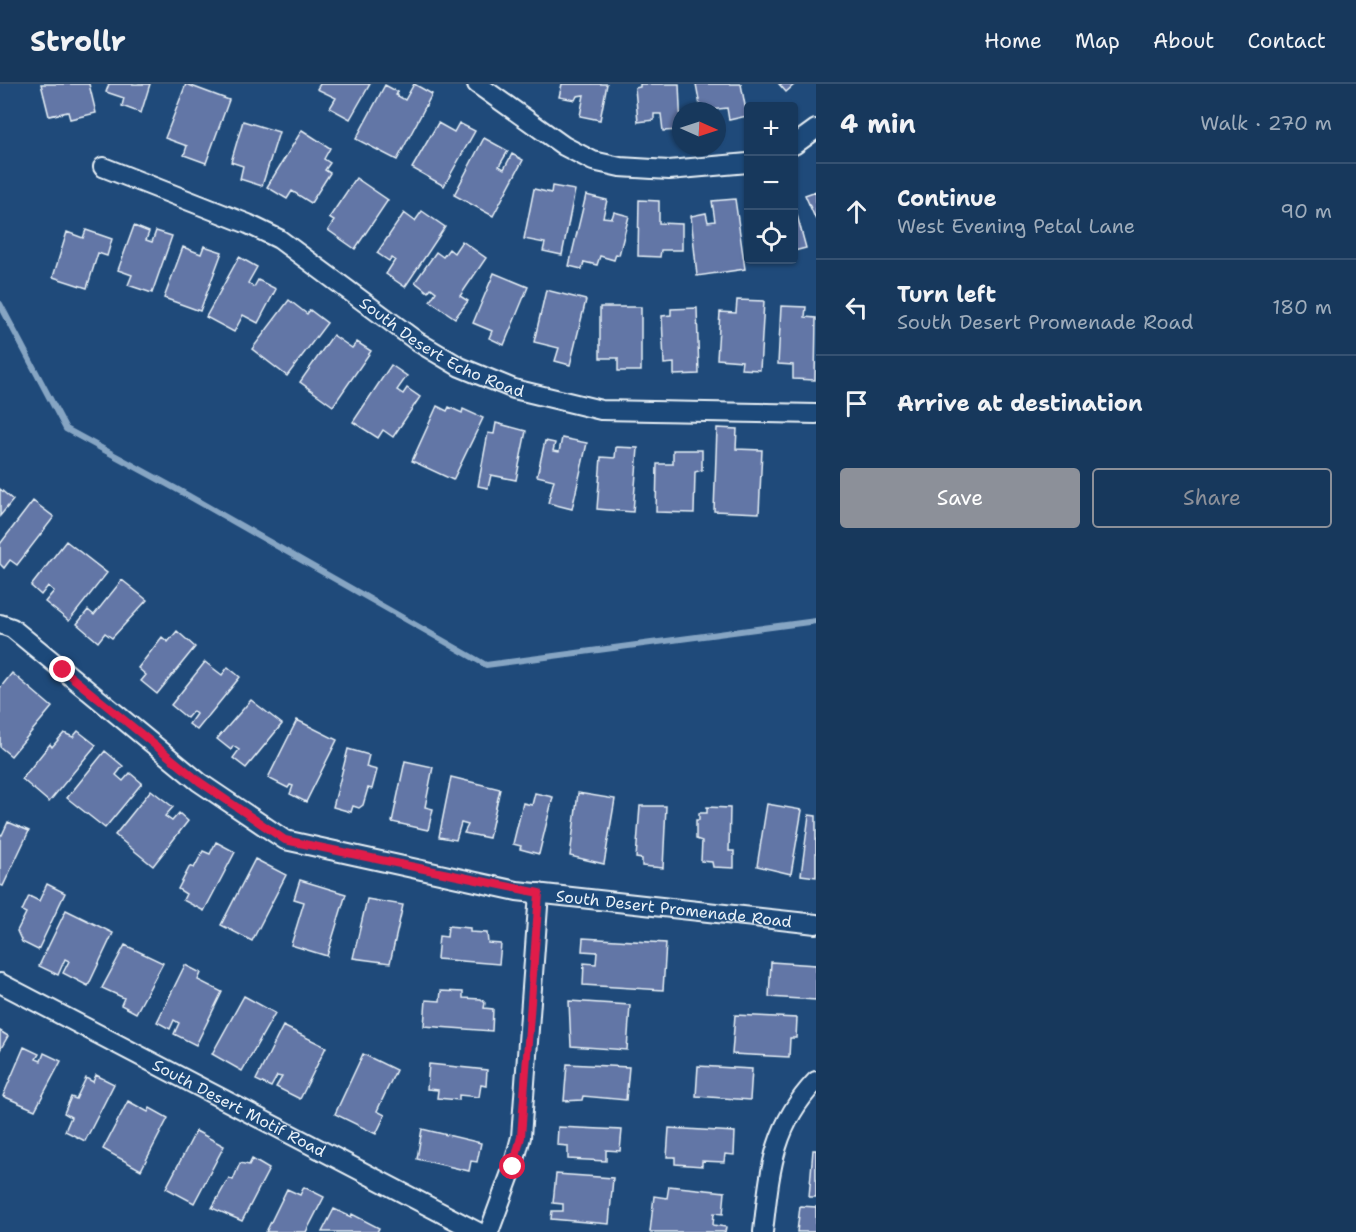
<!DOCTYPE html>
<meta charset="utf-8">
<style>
body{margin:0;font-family:"Shantell Sans",sans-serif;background:#244365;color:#f1f3f6}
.controls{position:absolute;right:18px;top:18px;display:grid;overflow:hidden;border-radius:6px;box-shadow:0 2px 4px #0004}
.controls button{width:54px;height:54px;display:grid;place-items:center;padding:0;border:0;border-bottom:2px solid #365272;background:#17385c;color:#f1f3f6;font:30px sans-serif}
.compass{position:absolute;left:672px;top:18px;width:54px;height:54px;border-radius:50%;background:#17385c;box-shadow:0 2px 4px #0004;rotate:93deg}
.stop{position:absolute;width:18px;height:18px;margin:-14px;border:4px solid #e11d48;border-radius:50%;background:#fff}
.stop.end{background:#e11d48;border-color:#fff;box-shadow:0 2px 6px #0008}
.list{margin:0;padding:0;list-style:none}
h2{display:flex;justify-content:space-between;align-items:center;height:78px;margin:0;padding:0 24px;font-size:26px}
h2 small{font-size:20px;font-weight:400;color:#9eacbb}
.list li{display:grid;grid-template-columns:39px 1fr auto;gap:18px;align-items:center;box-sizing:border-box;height:96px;padding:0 24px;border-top:2px solid #365272}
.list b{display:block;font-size:22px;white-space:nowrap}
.list p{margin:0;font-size:20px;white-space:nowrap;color:#9eacbb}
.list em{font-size:20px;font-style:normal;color:#9eacbb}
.actions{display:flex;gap:12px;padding:18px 24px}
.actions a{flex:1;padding:14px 0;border:2px solid #8c9099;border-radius:6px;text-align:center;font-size:21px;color:#8c9099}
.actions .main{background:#8c9099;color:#fff}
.icon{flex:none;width:33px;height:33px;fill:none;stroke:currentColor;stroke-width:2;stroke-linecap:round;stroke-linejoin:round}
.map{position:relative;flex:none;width:816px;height:1148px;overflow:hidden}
header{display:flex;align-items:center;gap:36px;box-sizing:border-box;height:84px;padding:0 30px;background:#17385c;border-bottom:2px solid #365272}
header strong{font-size:28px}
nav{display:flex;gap:33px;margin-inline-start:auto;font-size:21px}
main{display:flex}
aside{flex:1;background:#17385c}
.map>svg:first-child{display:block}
</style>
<header>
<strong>Strollr</strong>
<nav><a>Home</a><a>Map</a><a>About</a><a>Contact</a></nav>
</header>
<main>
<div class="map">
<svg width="816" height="1148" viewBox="0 0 816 1148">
<rect width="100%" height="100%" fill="#1f4a7a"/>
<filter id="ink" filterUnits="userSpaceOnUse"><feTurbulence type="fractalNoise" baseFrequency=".0167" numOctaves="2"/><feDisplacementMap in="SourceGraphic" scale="12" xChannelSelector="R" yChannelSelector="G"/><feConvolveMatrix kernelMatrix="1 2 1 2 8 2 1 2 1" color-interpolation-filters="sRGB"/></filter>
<g filter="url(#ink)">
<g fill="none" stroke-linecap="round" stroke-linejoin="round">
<path stroke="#86a5c3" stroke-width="6" d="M0 220 66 345 180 407 486 581 816 537"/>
</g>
<path fill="#6276a6" stroke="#e8f1f8" stroke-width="1.5" d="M41 0H89L96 29 70 35 68 28 49 32Z
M109 0H150L141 29 122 22 124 14 106 8Z
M186 0 229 16 206 79 184 71 187 62 165 54Z
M320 0H370L350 35 330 24 336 14 317 5Z
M414 0 432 10 397 76 356 55 385 1 398 8 396 11 405 16Z
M562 0H607L600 36 580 32 584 11 577 12 575 16 559 13Z
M640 0H679L681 46 663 47 661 30H654V36L638 38 635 4 640 3Z
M696 0H741L747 32 729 36 727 24 701 27Z
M779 0H795L786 8Z
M243 37 279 48 262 102 240 95 243 82 231 78Z
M438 39 454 48 459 39 475 47 444 102 412 84Z
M302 46 330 64 324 75 330 79 325 86 330 89 311 119 292 107 287 115 267 103Z
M484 54 508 67 499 82 504 85 512 70 523 76 493 132 454 111Z
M356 94 388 116 355 165 328 146 334 137 329 134Z
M552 102 575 106 562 171 543 167 545 159 524 155 534 105 551 109Z
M816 107V136L805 111Z
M586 111 607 116 603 133 612 134 614 128 629 132 619 171 616 170 614 176 600 172 597 181 584 178 582 185 569 182Z
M735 115 745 185 697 192 691 132 706 129 708 138 715 137 712 117Z
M639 116 659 117V139L682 140V166H661L660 173 638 172Z
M794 120 806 164 794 167Z
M422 127 445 143 405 203 386 190 395 176 391 174 389 177 377 169 404 129 415 137Z
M134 142 149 148 146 156 152 158 156 147 172 152 152 209 128 201 132 191 118 186Z
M86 146 112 155 107 172 98 169 87 204 53 193 67 148 83 154Z
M462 157 486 174 460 212 468 217 455 234 430 217 436 208 431 204 428 208 415 198 436 168 443 173 449 165 454 169Z
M204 162 222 168 200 227 164 214 183 163 201 170Z
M239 173 257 183 248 199 254 203 258 196 276 205 258 239 243 231 234 248 206 233Z
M494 189 528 203 504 261 489 254 492 247 473 239Z
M546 206 586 216 570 281 555 277 559 264 534 258Z
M289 216 307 230 310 226 327 239 287 292 252 265Z
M737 216 764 217 760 286 741 285 742 277 717 275 720 228 736 229Z
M781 222 806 223 805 233 816 234 815 296 793 295V281L778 280Z
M600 223H641V287H618V274H600Z
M697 224 699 290 674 291V279L664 280 662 232 671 231V225Z
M333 251 352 264 357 258 371 267 333 322 300 298Z
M391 281 407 292 397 306 403 310 407 304 420 313 393 353 383 346 378 354 353 338Z
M437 322 447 327 449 323 462 329 463 325 483 334 453 396 412 377Z
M496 339 526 347 516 396 491 391 488 404 478 402 488 349 494 350Z
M717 344 737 345 736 365 762 366 759 429 714 427Z
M562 354 587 359 572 425 548 419 554 396 537 392 545 357 555 359 553 367 559 368Z
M616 363 638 364 633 428 597 425 601 373 615 374Z
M673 366H702V386L695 388 694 429 656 428 657 380H673Z
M0 405 13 416 0 432Z
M33 417 54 433 17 481 10 476 4 484 0 480V460Z
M66 457 107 489 69 537 45 518 54 507 48 502 41 511 31 502Z
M122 496 147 516 112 554 105 549 98 558 77 540 88 526 94 531Z
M177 547 195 563 157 610 141 597 146 591 138 584 162 553 168 558Z
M205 578 222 591 228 583 240 593 197 646 189 640 196 630 193 627 187 634 171 621Z
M12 589 52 623 11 672 0 663V604Z
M251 616 282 640 246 684 233 674 239 666 233 662 231 666 217 655Z
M297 636 337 656 306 718 290 710 293 702 290 701 288 704 268 694Z
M78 647 96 661 49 718 22 695 50 660 52 663 64 649 73 653Z
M348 665 369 671 366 683 377 686 372 705 368 704 363 721 359 724 353 722 351 728 333 723Z
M105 667 123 682 116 691 123 697 130 689 142 699 105 744 67 714Z
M405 677 433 683 425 723 433 725 428 746 392 738Z
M451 693 500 705 489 754 464 749 468 741 461 739 456 756 439 753Z
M151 706 173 723 165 732 172 737 179 729 188 737 153 782 115 751Z
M535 709 553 713 539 770 520 765 521 762 513 760 523 719 532 721Z
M578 709 615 715 604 780 570 772Z
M767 720 802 726 791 790 757 782Z
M640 722H666L663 784 642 782V775L636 774Z
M707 723 730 724 729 767H734V784L713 783 712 778 701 777 702 757 696 755V736H699V729H707Z
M809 731 816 732V793L801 791Z
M8 738 29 747 3 802 0 801V750L2 751Z
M216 758 235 768 204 827 183 816 186 810 178 805 190 782 194 784 203 767 210 770Z
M255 775 286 791 252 857 221 841Z
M300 796 346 810 327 872 291 861 304 818 294 815Z
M47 800 65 809 38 866 22 858 17 847 26 829 22 827 29 812 39 817Z
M367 815 403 821 390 879 353 874Z
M66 826 113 849 88 902 63 889 69 877 65 875 58 891 39 882Z
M448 842 470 844V848L487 849 488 859 501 860 499 880 437 875 439 852 447 853Z
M583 854 666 859 663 906 583 901 584 879 596 880 597 868 582 867Z
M125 861 163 879 136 929 121 921 124 914 102 904Z
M771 878 816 881V916L769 913Z
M185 881 201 889 198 896 222 908 196 961 174 950 179 939 174 936 170 945 157 938Z
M441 907 463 908V914L481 915 485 919 484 924 493 925 492 947 424 942 426 916 440 917Z
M244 912 275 929 242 987 212 970Z
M569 917 630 921 627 966 571 962Z
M735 931 797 934 796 954H790L789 973 732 970Z
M283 942 326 963 300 1015 276 1003 282 993 277 992 271 1003 256 996Z
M0 947 8 952 0 966Z
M24 963 39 970 36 975 41 977 44 969 61 977 35 1026 3 1012Z
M363 970 396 986 377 1027 385 1031 376 1050 335 1030Z
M429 980 487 986 486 1002 481 1001 479 1013 459 1011V1016L437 1014 438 1006 427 1005Z
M567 980 629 983 626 1016 583 1012 582 1016 564 1017Z
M698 982 752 985 750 1016 696 1012Z
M96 991 114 1000 85 1057 65 1047 71 1033 64 1029 71 1013 76 1015 86 994 93 998Z
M128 1017 148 1028 150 1024 168 1034 141 1086 103 1065Z
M558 1043 622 1046 620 1067 606 1066V1077L568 1075V1062L557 1061Z
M669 1044 735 1048 734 1071 725 1070 724 1078 702 1077V1082L675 1080V1073H667Z
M422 1045 481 1059 477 1078 471 1077 469 1087 417 1075Z
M196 1047 224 1062 194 1119 166 1104Z
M813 1066H816V1113H809Z
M252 1075 269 1085 242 1137 212 1124 229 1094 233 1096 240 1079 249 1081Z
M556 1090 613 1094 609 1140 551 1135 552 1127H563V1120L553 1119Z
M669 1102 725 1108 723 1130 714 1129 713 1141 726 1143 725 1148H650L654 1112 667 1114Z
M304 1103 324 1113 306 1148H266L287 1105 300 1111Z
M800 1122 816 1123V1148H797Z
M334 1125 351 1133 352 1130 379 1144 377 1148H322Z"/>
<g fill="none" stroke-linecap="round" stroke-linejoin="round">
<defs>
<g id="street">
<path d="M477 0 564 62 593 77 620 83 669 86 748 79"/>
<path d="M794 61 816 45"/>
<path id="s1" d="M103 83 248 140 279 155 418 258 460 283 514 305 601 326 816 330"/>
<path id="s2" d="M0 540 12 544 199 698 285 756 517 807 816 840"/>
<path id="s3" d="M0 899 478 1148"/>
<path d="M489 1148 513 1083 521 1053 539 809"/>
<path d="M763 1148C770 1088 772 1043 816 997"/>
</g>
</defs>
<use href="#street" stroke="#e8f1f8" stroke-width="22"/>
<use href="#street" stroke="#1f4a7a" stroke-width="18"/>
</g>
</g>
<g fill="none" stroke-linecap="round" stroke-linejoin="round" filter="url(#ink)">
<path stroke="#e11d48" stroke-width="8" d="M63 586 200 698 285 756 539 809 521 1053 513 1083"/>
</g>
<g text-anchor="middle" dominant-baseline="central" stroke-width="5" stroke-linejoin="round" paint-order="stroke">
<g font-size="16" fill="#e8f1f8" stroke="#1f4a7a">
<text stroke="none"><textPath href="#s1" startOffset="387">South Desert Echo Road</textPath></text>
<text stroke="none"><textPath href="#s2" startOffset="754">South Desert Promenade Road</textPath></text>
<text stroke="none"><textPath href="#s3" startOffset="270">South Desert Motif Road</textPath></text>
</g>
</g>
</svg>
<div class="controls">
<button>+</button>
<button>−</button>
<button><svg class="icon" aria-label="locate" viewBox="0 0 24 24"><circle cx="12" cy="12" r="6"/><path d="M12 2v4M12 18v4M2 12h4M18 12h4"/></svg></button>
</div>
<svg class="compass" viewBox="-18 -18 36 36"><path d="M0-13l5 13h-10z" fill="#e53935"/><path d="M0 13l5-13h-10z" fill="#9eacbb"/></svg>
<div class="stop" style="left:513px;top:1083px"></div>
<div class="stop end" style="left:63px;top:586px"></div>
</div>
<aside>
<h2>4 min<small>Walk · 270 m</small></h2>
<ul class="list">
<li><svg class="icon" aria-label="ahead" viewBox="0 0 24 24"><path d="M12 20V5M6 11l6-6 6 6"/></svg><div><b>Continue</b><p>West Evening Petal Lane</p></div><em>90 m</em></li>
<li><svg class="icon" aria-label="left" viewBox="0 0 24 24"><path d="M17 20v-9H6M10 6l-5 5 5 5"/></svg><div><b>Turn left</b><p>South Desert Promenade Road</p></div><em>180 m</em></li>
<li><svg class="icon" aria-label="arrive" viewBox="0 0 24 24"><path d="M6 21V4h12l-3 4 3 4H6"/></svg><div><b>Arrive at destination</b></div></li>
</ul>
<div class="actions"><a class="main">Save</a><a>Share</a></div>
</aside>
</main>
